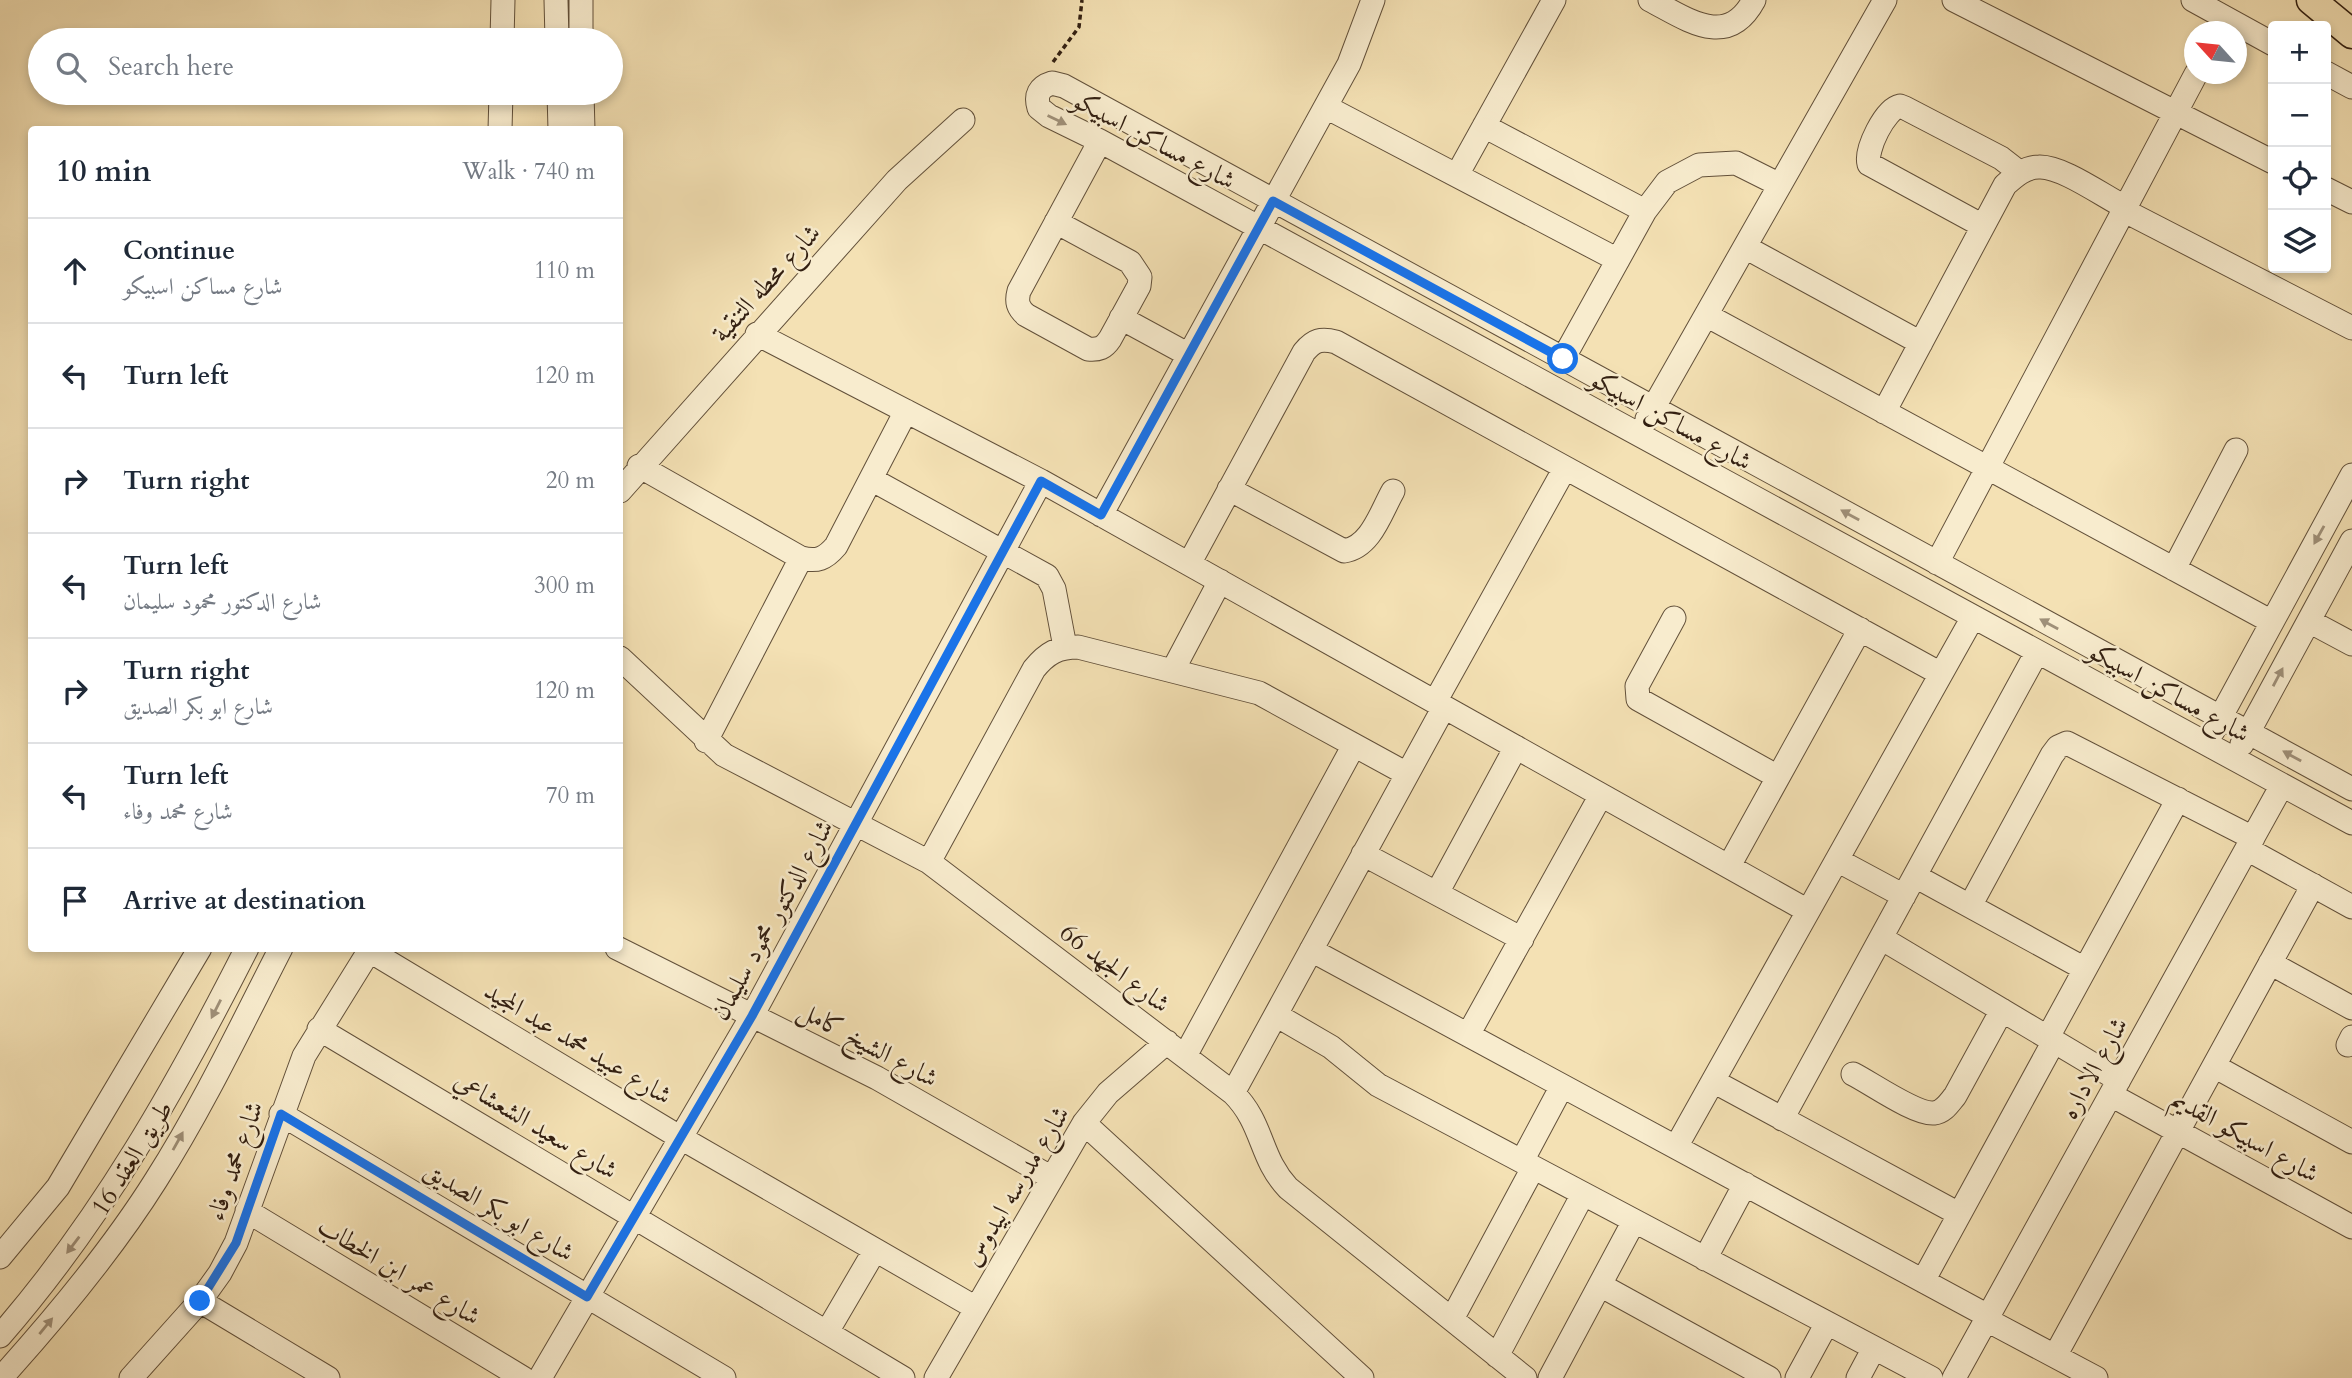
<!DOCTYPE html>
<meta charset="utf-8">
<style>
body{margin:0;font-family:Cardo,Amiri,serif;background:#f2f2f3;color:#1f2937}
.controls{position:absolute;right:21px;top:21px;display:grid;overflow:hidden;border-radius:7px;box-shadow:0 4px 10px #0003}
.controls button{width:63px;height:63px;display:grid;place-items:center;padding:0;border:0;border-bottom:2px solid #e0e1e3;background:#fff;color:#1f2937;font:35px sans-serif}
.compass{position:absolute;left:2184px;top:21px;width:63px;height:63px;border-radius:50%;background:#fff;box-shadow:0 4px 10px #0003;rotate:297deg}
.stop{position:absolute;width:21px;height:21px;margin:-16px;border:5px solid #1a73e8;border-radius:50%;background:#fff}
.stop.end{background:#1a73e8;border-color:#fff;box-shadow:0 2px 7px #0008}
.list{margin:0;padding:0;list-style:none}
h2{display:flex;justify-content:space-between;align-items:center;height:91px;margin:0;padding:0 28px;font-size:30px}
h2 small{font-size:23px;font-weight:400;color:#747a83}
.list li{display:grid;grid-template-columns:46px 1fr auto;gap:21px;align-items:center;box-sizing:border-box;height:105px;padding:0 28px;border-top:2px solid #e0e1e3}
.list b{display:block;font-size:26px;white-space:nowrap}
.list p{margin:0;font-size:23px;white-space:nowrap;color:#747a83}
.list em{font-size:23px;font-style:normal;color:#747a83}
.icon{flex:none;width:38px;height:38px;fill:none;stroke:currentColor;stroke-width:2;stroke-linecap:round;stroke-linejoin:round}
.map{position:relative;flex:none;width:2352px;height:1378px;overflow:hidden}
.search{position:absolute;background:#fff;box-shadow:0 4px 10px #0003;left:28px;top:28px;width:595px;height:77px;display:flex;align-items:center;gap:18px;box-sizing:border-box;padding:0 24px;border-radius:38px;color:#747a83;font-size:26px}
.panel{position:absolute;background:#fff;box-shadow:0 4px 10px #0003;left:28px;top:126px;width:595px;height:826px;border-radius:7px}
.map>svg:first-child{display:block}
</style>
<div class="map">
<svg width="2352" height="1378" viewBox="0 0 2352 1378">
<rect width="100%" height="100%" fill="#f4e1b4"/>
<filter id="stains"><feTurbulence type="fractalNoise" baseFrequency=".00286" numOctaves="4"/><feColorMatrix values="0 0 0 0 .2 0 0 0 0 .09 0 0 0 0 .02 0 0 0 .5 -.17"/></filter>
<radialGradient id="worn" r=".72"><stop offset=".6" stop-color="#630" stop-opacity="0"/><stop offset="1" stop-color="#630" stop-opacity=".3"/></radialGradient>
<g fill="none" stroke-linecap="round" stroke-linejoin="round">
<defs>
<path id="minor" d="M556 0 557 40
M1650 0C1687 19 1727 50 1754 0
M1954 0 2273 162
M2193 0 2273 44
M502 40 503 0
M581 40V0
M2326 73 2352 87
M559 93 560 130
M582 93 583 130
M1326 107 1618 260
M1484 126 1645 211
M500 130 501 93
M1457 175 1554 0
M2326 189 2352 202
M2123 210 2352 328
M1056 222 1130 262 1140 277 1139 286 1110 339C1104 348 1099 350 1088 349L1026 315C1018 308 1016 302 1019 291L1100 141
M1983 226 1869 164C1865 150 1885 109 1900 106L1905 108 2001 158 2019 172
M1745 247 1921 343
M1706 315 2272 622
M1121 318 1189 355
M757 334 1041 481 1808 911
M1563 359 1645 211 1667 182 1699 165 1736 163 1780 185
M1884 412 2005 185C2015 176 2025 167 2039 167 2062 166 2103 196 2125 207
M1647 419 1885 0
M639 466 801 558C817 562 825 559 836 546L906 411
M871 479 1047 576 1054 589 1065 647
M1229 489 1344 551C1371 547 1381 512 1393 491
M620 491 897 180 963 120
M1101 515 1349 64 1373 0
M1937 563 2196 74
M1189 564 1304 352C1314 340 1321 338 1336 342L1941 674
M2174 569 2236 450
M1674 618 1637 686 1638 699 1778 777
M2309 621 2352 644
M620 658 724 755 929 862 1233 1093C1264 1124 1259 1157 1288 1188L1525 1378
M1173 670 1220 581
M1435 702 1565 468
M2213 731 2352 475
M706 741 801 558
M2242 744 2352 541
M2352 789 1064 86 1052 83C1039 87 1035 95 1039 108L1049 116 1100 141 2352 823
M2247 849 2352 907
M1363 854 1522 939
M1837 860 1904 896
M929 862 1034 669C1047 653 1058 647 1078 647L1259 693 1407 774
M1729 866 1860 629
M1915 876 2085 969
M1437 893 1516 747
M1970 906 2052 755 2058 747 2067 743 2253 838
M1881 938 2119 1080
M617 948 877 1078 1052 1178
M1311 950 1988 1316
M370 951 681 1138 976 1308
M2270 963 2352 1008
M1276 1015 1331 1047 1378 1085 1931 1378
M319 1029 903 1378
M1468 1035 1601 795
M2048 1037 2178 799
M2348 1045 2352 1037
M1185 1056 1354 745
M2214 1066 2352 1142
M1853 1074C1871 1083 1916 1115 1934 1113 1944 1112 1949 1103 1955 1096L2002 1010
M1713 1081 1959 1214
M1233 1093 1444 707
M2111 1095 2352 1227
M281 1114 724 1378
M1782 1119 2037 652
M1084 1123 1362 1378
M1676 1147 1973 617
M1522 1161 1562 1086
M247 1211 523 1378
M0 1257 58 1187 200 948
M1705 1259 1745 1184
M1923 1281 2054 1041
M1600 1285 1769 1378
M200 1301 328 1378
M1452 1319 1533 1168
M1987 1320 2096 1378
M827 1332 875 1250
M0 1336C102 1219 177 1086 247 948
M1497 1356 1583 1194
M2055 1356 2313 885
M1 1378C57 1316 112 1250 156 1180 203 1106 241 1026 281 948
M131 1378 200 1301 220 1273 236 1243 304 1056 371 948
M540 1378 752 1016 1041 481
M936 1378 1084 1123 1108 1093 1167 1042
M1550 1378 1634 1221
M1797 1378 1827 1323
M1858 1378 1874 1348
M1954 1378 2282 785"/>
<path id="major" d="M2311 0 2352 34"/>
</defs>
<use href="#minor" stroke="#62503a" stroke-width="25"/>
<use href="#major" stroke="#321f11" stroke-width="31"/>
<path stroke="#321f11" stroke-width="3.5" stroke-dasharray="5 3.5" stroke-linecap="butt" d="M1053 62 1079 27 1082 0"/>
<use href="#minor" stroke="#f8ecce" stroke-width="23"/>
<use href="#major" stroke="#f4e1b4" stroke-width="28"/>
</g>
<defs><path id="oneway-solid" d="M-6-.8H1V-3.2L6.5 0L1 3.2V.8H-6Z" transform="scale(1.75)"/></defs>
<g fill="#9f9079">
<use href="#oneway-solid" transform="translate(1057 120) rotate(26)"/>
<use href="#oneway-solid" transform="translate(1850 515) rotate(-151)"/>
<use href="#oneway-solid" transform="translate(2319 535) rotate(119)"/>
<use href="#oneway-solid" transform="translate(2049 624) rotate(-151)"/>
<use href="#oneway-solid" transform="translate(2278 677) rotate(-62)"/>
<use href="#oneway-solid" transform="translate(2292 756) rotate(-151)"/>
<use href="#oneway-solid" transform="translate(216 1009) rotate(117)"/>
<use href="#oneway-solid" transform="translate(178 1141) rotate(-61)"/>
<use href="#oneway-solid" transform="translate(73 1245) rotate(127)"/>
<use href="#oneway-solid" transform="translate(46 1326) rotate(-51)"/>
</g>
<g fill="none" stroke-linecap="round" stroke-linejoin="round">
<path stroke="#1a73e8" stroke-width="9" d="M200 1301 236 1243 281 1114 587 1297 752 1016 1041 481 1101 515 1273 201 1563 359"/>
</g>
<g text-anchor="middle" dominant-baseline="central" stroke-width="5" stroke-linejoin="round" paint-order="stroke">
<g font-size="26" fill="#321f11" stroke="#f8ecce">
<text transform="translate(1154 140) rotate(28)">شارع مساكن اسبيكو</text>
<text transform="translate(766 283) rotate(-48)">شارع محطه التنقية</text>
<text transform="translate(1671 420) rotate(29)">شارع مساكن اسبيكو</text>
<text transform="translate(2169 692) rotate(29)">شارع مساكن اسبيكو</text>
<text transform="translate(772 920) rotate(-61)">شارع الدكتور محمود سليمان</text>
<text transform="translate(1115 968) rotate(37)">شارع الجهد 66</text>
<text transform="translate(578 1043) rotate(31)">شارع عبيد محمد عبد المجيد</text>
<text transform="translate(868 1044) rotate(28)">شارع الشيخ كامل</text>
<text transform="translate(2094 1068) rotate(-61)">شارع الاداره</text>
<text transform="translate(536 1125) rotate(31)">شارع سعيد الشعشاعي</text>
<text transform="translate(2245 1136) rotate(29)">شارع اسبيكو القديم</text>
<text transform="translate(132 1158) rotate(-58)">طريق العقد 16</text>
<text transform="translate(235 1161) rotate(-71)">شارع محمد وفاء</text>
<text transform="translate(1016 1186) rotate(-59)">شارع مدرسه ابيدوس</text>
<text transform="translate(499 1211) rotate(31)">شارع ابو بكر الصديق</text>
<text transform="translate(399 1271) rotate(31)">شارع عمر ابن الخطاب</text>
</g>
</g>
<rect width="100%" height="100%" filter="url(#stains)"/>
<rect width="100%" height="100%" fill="url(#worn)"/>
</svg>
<div class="controls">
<button>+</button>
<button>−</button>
<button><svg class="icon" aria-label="locate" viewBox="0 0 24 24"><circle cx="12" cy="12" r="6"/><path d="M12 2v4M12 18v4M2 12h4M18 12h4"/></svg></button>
<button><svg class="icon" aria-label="layers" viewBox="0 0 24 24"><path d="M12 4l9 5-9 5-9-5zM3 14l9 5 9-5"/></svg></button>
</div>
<svg class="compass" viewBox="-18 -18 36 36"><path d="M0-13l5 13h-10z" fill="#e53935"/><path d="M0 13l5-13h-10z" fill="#747a83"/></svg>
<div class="stop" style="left:1563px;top:359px"></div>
<div class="stop end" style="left:200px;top:1301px"></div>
<div class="search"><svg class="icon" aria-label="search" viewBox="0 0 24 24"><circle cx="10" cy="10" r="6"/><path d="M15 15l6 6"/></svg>Search here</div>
<section class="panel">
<h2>10 min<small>Walk · 740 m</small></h2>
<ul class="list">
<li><svg class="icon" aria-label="ahead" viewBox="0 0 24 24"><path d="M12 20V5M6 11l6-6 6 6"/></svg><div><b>Continue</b><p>شارع مساكن اسبيكو</p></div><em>110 m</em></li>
<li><svg class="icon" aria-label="left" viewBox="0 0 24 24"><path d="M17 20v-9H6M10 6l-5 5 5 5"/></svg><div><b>Turn left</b></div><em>120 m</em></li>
<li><svg class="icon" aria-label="right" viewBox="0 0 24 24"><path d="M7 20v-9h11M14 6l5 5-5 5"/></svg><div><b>Turn right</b></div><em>20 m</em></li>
<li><svg class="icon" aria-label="left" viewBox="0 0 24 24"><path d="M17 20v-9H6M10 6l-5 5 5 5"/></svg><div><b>Turn left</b><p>شارع الدكتور محمود سليمان</p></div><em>300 m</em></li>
<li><svg class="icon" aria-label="right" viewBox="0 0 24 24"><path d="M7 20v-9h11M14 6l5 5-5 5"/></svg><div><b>Turn right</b><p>شارع ابو بكر الصديق</p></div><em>120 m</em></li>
<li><svg class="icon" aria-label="left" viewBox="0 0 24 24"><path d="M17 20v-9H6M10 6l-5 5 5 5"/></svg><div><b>Turn left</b><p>شارع محمد وفاء</p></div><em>70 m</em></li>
<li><svg class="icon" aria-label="arrive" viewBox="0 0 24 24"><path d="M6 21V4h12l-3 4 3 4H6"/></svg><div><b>Arrive at destination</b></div></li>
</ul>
</section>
</div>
